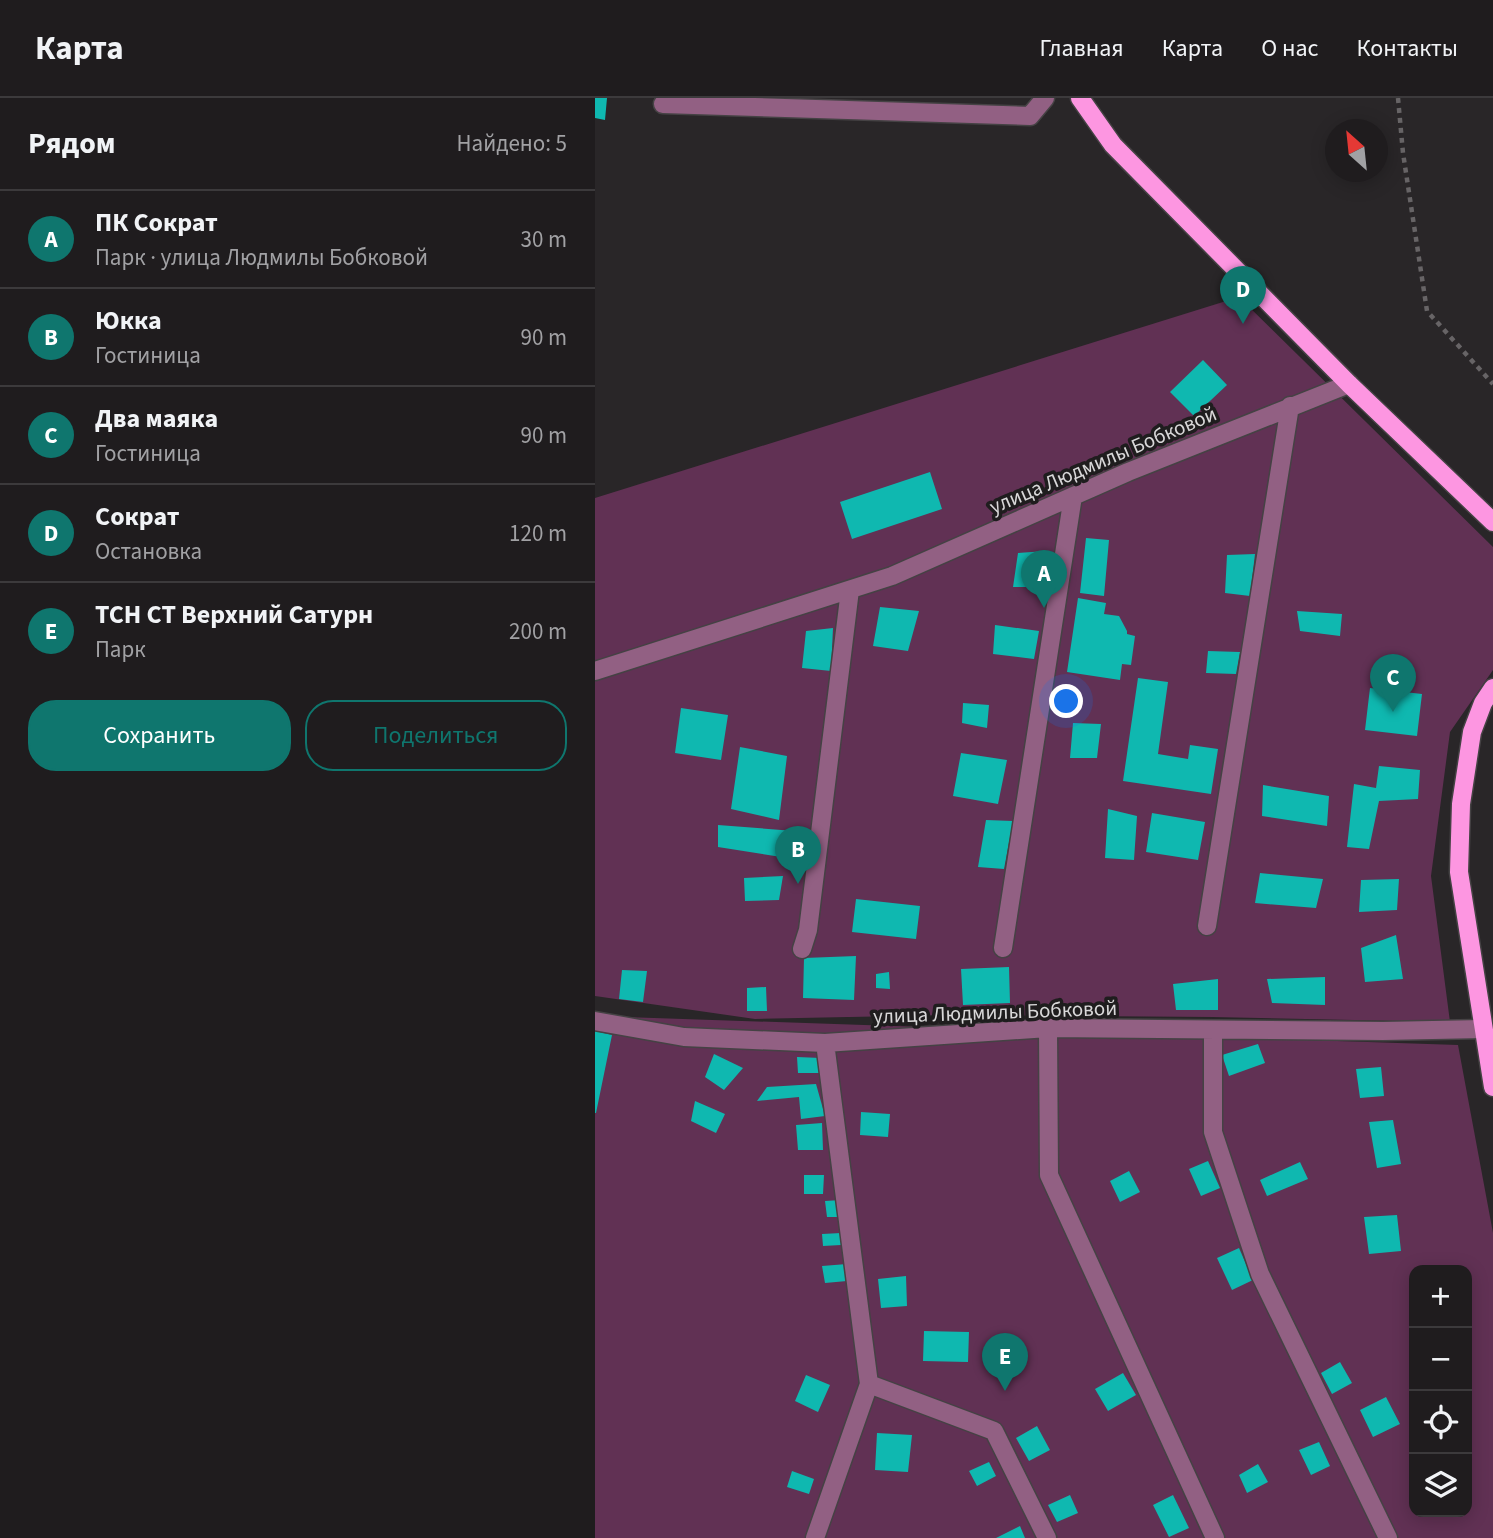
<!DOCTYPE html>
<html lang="ru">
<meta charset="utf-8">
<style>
body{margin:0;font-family:"Source Sans 3",sans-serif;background:#2c292b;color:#f1f3f6}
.controls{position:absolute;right:21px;bottom:21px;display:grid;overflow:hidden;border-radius:14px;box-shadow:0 4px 18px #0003}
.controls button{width:63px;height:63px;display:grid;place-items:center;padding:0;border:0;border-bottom:2px solid #3c3a3c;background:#1f1c1e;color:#f1f3f6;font:35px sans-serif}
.compass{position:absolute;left:730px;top:21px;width:63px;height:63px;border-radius:50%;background:#1f1c1e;box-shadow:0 4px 18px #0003;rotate:333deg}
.you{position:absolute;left:472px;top:604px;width:24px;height:24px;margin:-18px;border:5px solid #fff;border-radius:50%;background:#1a73e8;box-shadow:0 0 0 10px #1a73e833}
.badge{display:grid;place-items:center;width:46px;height:46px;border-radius:50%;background:#0f766e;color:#fff;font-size:23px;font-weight:700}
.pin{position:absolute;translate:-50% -58px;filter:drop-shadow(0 2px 4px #0008)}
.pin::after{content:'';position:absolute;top:37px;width:24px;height:21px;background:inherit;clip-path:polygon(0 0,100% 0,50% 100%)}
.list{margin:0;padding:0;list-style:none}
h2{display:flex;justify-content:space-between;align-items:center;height:91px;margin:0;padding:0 28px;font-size:30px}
h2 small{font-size:23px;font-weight:400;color:#a1a1a4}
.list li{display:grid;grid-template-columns:46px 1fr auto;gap:21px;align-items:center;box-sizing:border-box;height:98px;padding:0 28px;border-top:2px solid #3c3a3c}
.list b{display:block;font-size:26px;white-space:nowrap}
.list p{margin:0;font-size:23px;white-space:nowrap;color:#a1a1a4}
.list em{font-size:23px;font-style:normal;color:#a1a1a4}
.actions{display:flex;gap:14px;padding:21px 28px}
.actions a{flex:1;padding:16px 0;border:2px solid #0f766e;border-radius:28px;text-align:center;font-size:24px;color:#0f766e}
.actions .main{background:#0f766e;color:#fff}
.icon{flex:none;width:38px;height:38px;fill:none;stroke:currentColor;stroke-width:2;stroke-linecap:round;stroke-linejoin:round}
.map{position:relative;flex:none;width:898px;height:1440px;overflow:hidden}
header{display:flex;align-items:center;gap:42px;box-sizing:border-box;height:98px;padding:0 35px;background:#1f1c1e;border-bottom:2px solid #3c3a3c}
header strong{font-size:33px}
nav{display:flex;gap:38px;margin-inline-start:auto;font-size:24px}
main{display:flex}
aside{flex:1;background:#1f1c1e}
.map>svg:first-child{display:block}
</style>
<header>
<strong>Карта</strong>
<nav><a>Главная</a><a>Карта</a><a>О нас</a><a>Контакты</a></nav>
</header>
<main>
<aside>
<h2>Рядом<small>Найдено: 5</small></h2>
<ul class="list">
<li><span class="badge">A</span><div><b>ПК Сократ</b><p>Парк · улица Людмилы Бобковой</p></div><em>30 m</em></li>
<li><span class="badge">B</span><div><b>Юкка</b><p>Гостиница</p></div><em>90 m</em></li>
<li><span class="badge">C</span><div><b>Два маяка</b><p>Гостиница</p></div><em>90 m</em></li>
<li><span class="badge">D</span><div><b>Сократ</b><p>Остановка</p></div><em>120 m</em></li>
<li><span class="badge">E</span><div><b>ТСН СТ Верхний Сатурн</b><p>Парк</p></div><em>200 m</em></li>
</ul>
<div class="actions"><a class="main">Сохранить</a><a>Поделиться</a></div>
</aside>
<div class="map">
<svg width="898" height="1440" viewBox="0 0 898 1440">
<rect width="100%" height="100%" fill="#292628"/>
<path fill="#613154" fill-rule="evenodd" d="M644 199 898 449V572L855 634 836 778 855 924 617 919 350 917 160 921 0 898V400Z
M0 918 863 947 898 1135V1440H0ZM819 1172H872V1414H819Z"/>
<path fill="#0fb8b0" d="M0 0H12L10 22 0 20Z
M608 262 632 287 599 318 575 294Z
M335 374 347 411 257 441 245 404Z
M491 440 514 442 509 498 485 495Z
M450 453 446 489H418L423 455Z
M660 456 655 498 630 495 632 457Z
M483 500 511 505 509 516 524 518 532 533V536L540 538 536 567 527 566 525 582 472 574Z
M285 509 324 513 313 553 278 548Z
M702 513 747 516 745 538 705 533Z
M400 527 444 533 439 561 398 556Z
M238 530 236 573 207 570 211 533Z
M613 553 645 554 641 576 611 575Z
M543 580 573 584 563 656 593 661 595 647 623 651 616 696 528 683Z
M775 590 827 596 822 638 770 632Z
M368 605 394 607 392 630 367 625Z
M86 610 133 617 126 662 80 655Z
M478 625 506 626 502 660H475Z
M145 649 192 658 184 722 136 711Z
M366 655 412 662 403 706 358 698Z
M784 668 825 672 823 701 784 703 774 751 752 749 759 686 781 690Z
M668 687 734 698 732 728 667 718Z
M513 711 542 718 539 762 510 760Z
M557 715 610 724 603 762 551 754Z
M391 722 418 723 409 771 383 769Z
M123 727 212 734 205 762 123 749Z
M665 775 728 781 721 810 660 805Z
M188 778 184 802 150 803 149 780Z
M804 781 802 812 764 814 766 782Z
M261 801 325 808 321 841 257 834Z
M801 837 808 881 770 884 766 850Z
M261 858 259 902 208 900 209 860Z
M414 869 415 905 368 907 366 871Z
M27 872 52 873 48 904 24 901Z
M294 874 295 891 281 890V876Z
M730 879V907L677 905 672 881Z
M623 881V912H581L578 886Z
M171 889 172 913H152V890Z
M0 933 17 937 1 1015H0Z
M663 946 670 965 634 978 627 957Z
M119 956 148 970 129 992 110 979Z
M202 959 226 960V975H203Z
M786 969 789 998 765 1000 761 971Z
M221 986 230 1018 206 1021 204 999 162 1003 172 989Z
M100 1003 130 1016 121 1035 96 1023Z
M266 1014 295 1016 293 1039 265 1037Z
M798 1022 806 1066 782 1070 774 1024Z
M227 1025 228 1052H203L201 1027Z
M613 1063 625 1090 606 1098 594 1071Z
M705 1064 713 1081 672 1098 665 1082Z
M534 1073 545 1094 525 1104 515 1083Z
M209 1077H229L228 1096H209Z
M246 1102 247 1119H232L230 1103Z
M802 1117 806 1153 774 1156 769 1119Z
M246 1135V1147L228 1148 227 1136Z
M644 1150 658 1182 637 1192 622 1160Z
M252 1166V1183L230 1185 227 1168Z
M311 1178 312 1208 286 1210 283 1181Z
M329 1233 374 1234 373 1264 328 1263Z
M745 1264 757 1285 737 1296 726 1275Z
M528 1275 541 1297 513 1313 500 1291Z
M211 1277 235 1287 223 1314 200 1303Z
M791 1299 805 1326 778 1339 765 1312Z
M442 1328 455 1352 434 1363 421 1340Z
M282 1335 317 1337 313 1374 280 1372Z
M724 1344 735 1368 716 1377 704 1352Z
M394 1364 401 1378 382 1388 374 1373Z
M663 1366 673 1384 652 1395 644 1377Z
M197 1373 219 1381 214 1396 192 1389Z
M475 1397 483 1415 462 1424 453 1407Z
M578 1397 594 1430 574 1439 558 1407Z
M425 1428 430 1440H401Z"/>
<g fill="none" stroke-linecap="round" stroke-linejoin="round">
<defs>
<path id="minor" d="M68 6 435 18 450 0
M0 573 297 478 533 374 754 286
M612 828 695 308
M408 850 478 398
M207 851 213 832 255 492
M0 923 89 939 230 945 453 930 788 933 888 931
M453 930 454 1077 620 1440
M618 932V1034L665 1176 793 1440
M274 1286 399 1333 452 1440
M220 1440 274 1286 230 945"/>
<path id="major" d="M485 0 518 47 754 286 898 424
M898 590 888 605 877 634 866 706 864 774 898 989"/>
</defs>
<use href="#minor" stroke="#454244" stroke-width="21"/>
<use href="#major" stroke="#454244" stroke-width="21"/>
<path stroke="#676466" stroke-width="4.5" stroke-dasharray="5 5" stroke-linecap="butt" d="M803 0 808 55 832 213 898 286"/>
<use href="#minor" stroke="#926083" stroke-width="18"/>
<use href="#major" stroke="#fd96e1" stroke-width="18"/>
</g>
<g text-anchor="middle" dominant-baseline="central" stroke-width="7" stroke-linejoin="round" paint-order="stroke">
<g font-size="21" fill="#d9d8d9" stroke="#1f1d1e">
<text transform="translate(508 362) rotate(-23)">улица Людмилы Бобковой</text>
<text transform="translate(400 914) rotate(-2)">улица Людмилы Бобковой</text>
</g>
</g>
</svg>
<div class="controls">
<button>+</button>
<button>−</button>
<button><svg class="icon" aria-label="locate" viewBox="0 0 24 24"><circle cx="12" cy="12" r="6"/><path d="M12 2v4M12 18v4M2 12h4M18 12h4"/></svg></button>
<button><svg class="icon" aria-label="layers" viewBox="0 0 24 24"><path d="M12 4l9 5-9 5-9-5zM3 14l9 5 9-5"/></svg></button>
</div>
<svg class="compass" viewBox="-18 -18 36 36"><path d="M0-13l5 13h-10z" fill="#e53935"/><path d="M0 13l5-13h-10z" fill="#a1a1a4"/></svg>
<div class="you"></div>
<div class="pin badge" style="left:449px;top:510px">A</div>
<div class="pin badge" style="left:203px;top:786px">B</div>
<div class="pin badge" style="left:798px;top:614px">C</div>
<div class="pin badge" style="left:648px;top:226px">D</div>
<div class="pin badge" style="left:410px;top:1293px">E</div>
</div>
</main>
